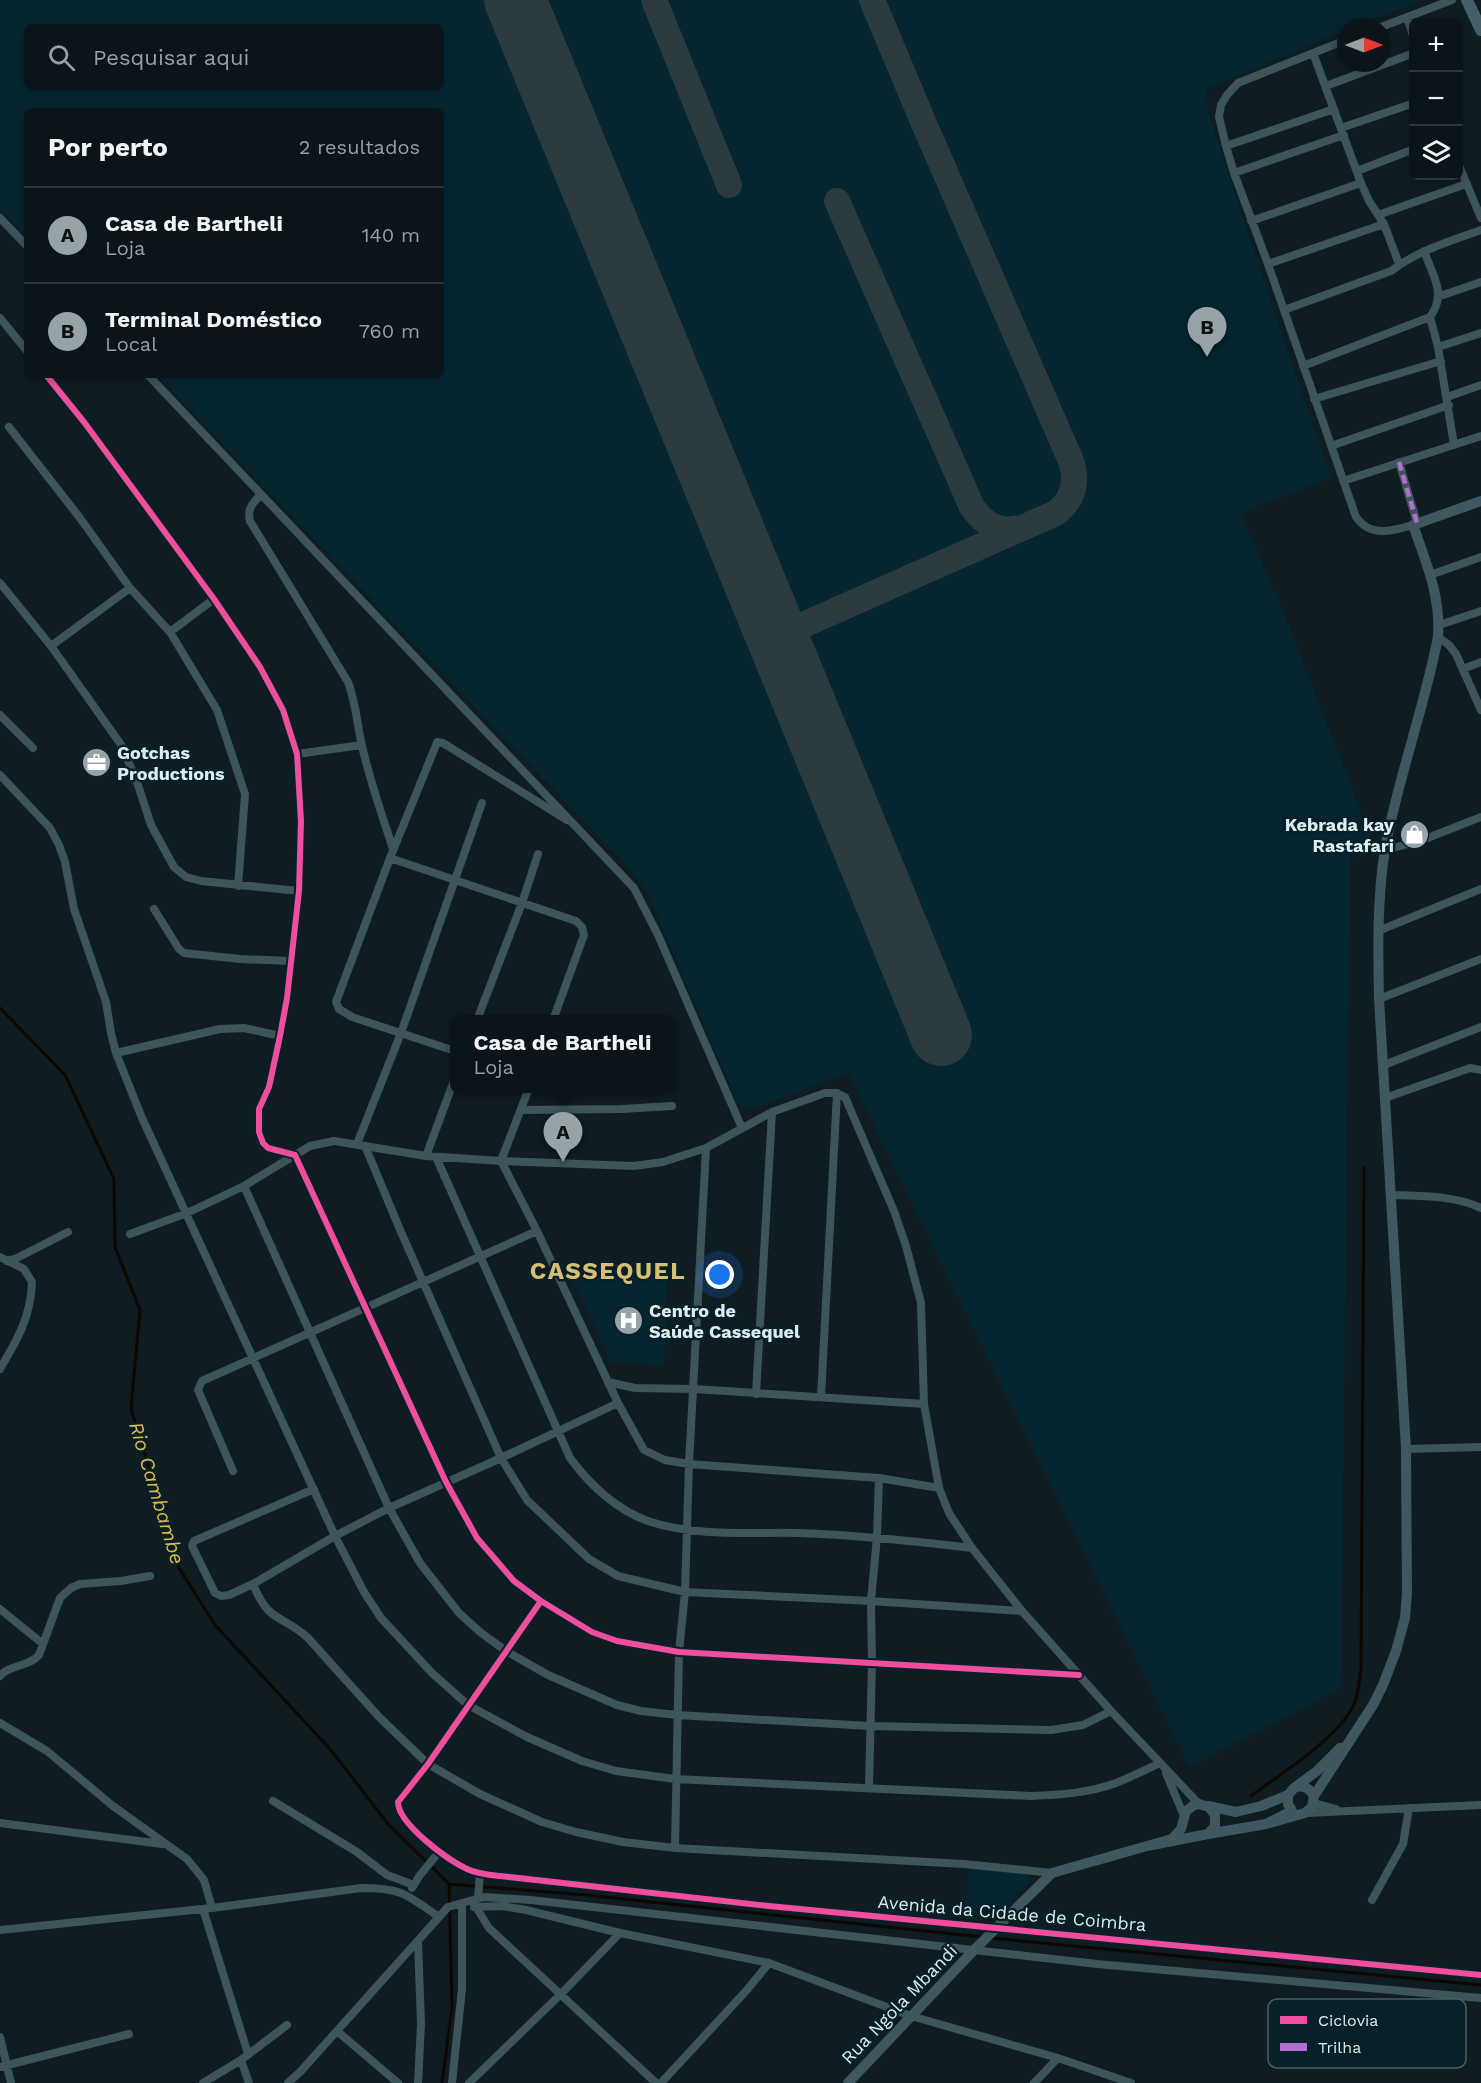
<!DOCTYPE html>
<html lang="pt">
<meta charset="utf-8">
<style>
body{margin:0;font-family:"Work Sans",sans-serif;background:#141e22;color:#f1f3f6}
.controls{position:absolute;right:18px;top:18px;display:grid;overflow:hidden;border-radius:9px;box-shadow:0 3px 9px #0003}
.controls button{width:54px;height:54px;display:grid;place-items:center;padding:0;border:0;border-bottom:2px solid #2b3438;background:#0b1519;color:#f1f3f6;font:30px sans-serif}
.compass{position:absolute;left:1337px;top:18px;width:54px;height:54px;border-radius:50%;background:#0b1519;box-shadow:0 3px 9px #0003;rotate:90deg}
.you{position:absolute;left:720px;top:1275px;width:21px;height:21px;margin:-15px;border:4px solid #fff;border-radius:50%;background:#1a73e8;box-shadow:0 0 0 9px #1a73e833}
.badge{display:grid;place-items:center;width:39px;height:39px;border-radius:50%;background:#96a3a9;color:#111;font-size:20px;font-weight:700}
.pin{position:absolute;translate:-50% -50px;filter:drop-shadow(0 2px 3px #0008)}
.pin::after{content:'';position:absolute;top:32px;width:21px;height:18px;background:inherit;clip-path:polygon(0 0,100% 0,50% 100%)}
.popup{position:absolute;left:450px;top:1015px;width:225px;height:78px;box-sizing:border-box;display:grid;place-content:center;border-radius:9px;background:#0b1519;filter:drop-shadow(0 2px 4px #0005);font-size:20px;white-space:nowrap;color:#9a9fa2}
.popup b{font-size:22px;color:#f1f3f6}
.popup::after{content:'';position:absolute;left:50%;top:100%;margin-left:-12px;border:12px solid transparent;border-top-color:#0b1519}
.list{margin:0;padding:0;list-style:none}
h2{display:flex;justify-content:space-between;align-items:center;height:78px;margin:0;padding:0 24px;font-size:26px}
h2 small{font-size:20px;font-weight:400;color:#9a9fa2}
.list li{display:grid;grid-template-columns:39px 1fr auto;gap:18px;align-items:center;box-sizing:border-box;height:96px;padding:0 24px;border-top:2px solid #2b3438}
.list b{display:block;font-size:22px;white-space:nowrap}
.list p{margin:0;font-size:20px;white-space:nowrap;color:#9a9fa2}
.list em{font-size:20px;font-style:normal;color:#9a9fa2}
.icon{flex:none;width:33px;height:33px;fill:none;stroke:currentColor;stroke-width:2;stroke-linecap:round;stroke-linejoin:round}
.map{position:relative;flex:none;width:1481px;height:2083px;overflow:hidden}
.search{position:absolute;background:#0b1519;box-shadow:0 3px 9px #0003;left:24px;top:24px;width:420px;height:66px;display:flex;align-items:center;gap:15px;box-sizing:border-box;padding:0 21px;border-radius:9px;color:#9a9fa2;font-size:22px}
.panel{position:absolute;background:#0b1519;box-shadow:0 3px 9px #0003;left:24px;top:108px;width:420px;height:270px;border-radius:9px}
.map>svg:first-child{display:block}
</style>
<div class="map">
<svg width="1481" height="2083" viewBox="0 0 1481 2083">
<rect width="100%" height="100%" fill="#0f1c21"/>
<path fill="#052530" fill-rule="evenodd" d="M0 0H1422L1355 27H1346V30L1206 89 1209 98 1205 100 1233 189 1331 478 1240 513 1282 608 1371 838 1350 859 1341 1688 1266 1728 1189 1767 848 1074 757 1107H743L737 1102 650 899 640 882 623 862 157 375H441V111H27V237L0 208ZM27 27H441V87H27Z
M569 1274 667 1278 664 1365 611 1362Z
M969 1868 1030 1874V1882L994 1916 965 1914Z"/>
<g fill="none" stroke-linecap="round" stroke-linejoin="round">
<path stroke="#0e0803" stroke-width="3" d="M0 1008 65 1075 114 1179 115 1247 140 1310 131 1408 179 1568 215 1625 330 1749 388 1824 449 1884
M1251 1796C1279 1775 1341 1736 1354 1704 1359 1693 1359 1680 1361 1668L1364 1167
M449 1884 586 1895 982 1937
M991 1938 1481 1985
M442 2083 452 2008 449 1884"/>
<path stroke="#2c3b40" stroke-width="26" d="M654 0 729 185
M837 201 972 507C985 525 998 533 1021 528
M776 637 1056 513C1074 499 1078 481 1071 461L925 126 872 0"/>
<path stroke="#2c3b40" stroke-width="62" d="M515 0 941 1035"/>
<path stroke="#3d545b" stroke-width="8" d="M1407 17 1414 39
M1381 27 1452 0
M1346 40 1238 83 1227 95 1221 105 1219 117 1226 146 1234 173 1268 264 1356 517C1371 538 1392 531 1413 525
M1313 53 1361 183 1369 201 1384 224 1399 264
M1326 86 1414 53
M1341 128 1414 103
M1226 146 1334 109
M1458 163 1481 218
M1357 171 1414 149
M1234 173 1344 135
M1378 215 1466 184
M0 218 27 246
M1251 221 1361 183
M1424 251C1433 276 1447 294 1430 317L1438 347 1454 445
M1268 264 1384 224
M1440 296 1481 282
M1284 310 1391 271C1417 251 1450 241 1481 230
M0 318 27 351
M1438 347 1481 333
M1303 366 1430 317
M46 375 84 422 214 599 260 667 283 710 297 754 301 821 299 891 287 998 280 1036 269 1087 259 1109V1132L263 1143 268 1148 295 1155 446 1482 477 1538 514 1581 541 1601 592 1632 617 1641 679 1652 1079 1675
M148 375 634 888 658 935 742 1128
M1447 397 1481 385
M1314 399 1441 361
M9 427 80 518 130 588 170 632 217 710 245 794 238 886
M1331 446 1449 405
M1399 462 1417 523
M1343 481 1481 436
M261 494C253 503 247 508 250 521L348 682C356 703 357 724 362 746 370 781 382 815 393 849
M1430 575 1481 557
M0 583 51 646 122 746 138 785 151 825 174 867 186 877 201 881 299 891
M1439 625 1481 611
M170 632 214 599
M1438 637 1449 645 1456 654 1481 710
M51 646 130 588
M1463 669 1481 662
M0 715 33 748
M297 754 362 745
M0 775 50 828 59 845 65 862 74 909 106 1002 111 1033 116 1053 142 1118 335 1536 364 1592 381 1618 432 1673 468 1705 527 1737 582 1761 616 1771 675 1779 1031 1796C1059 1795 1089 1793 1116 1783 1131 1777 1145 1770 1160 1763
M1385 850 1420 841 1481 817
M390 858 576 921 582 927 584 935 553 1020
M154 909 179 949 184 953 240 959 290 961
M1378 931 1481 889
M1379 999 1481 959
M477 1020 522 903 538 854
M455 1051 352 1017 339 1009 336 1002 390 858 436 745 437 742 443 743 567 820
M116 1053 220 1029 244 1028 280 1036
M1384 1065 1481 1027
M529 1088 501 1161 537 1231 618 1403 644 1450 665 1460 689 1464 879 1478 939 1488
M1385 1098 1470 1068 1481 1070
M521 1110 622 1109 672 1106
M357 1144 401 1033 482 803
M365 1146 401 1232 501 1458 527 1500 589 1559 618 1576 685 1592 871 1601 1022 1611
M426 1156 455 1078
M436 1157 570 1458C590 1485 615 1509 648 1521 695 1537 749 1532 798 1533 856 1535 914 1541 972 1548
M244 1186 389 1508 420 1563 459 1613 480 1632 506 1651 548 1675 617 1705 641 1711 677 1715 870 1726 1051 1730 1083 1725 1111 1711
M1390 1195C1421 1196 1453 1195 1481 1208
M130 1234 187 1213 244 1186 310 1146 334 1141 426 1156 501 1161 634 1166 663 1162 706 1148 772 1112 825 1093H837L845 1097 894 1211 906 1246 921 1303 924 1404 939 1488 949 1513 972 1548 1022 1611 1111 1711 1199 1804
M0 1257 24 1269 32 1282C31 1317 17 1340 0 1369
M7 1261 15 1259 68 1232
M608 1382 635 1388 694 1389 924 1404
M756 1394 772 1112
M821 1397 837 1093
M1406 1449 1481 1447
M233 1471 198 1390 202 1381 537 1231
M314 1489 194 1541 192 1546 215 1593 221 1596 229 1595 253 1584 335 1536 389 1508 501 1458 618 1403
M253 1584C269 1624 282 1614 308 1638L380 1718 428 1764 480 1794 542 1822 576 1832 623 1842 675 1848 964 1864 1052 1873
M541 1601 428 1764 398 1802C398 1824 448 1860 467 1869 477 1874 489 1875 500 1876L769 1906 1481 1975
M0 1609 43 1644
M0 1676C10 1664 29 1667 39 1655L60 1598 71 1588 80 1584 121 1581 150 1576
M0 1723 47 1751 113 1806 187 1859 204 1880 212 1908
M1166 1773 1184 1816
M869 1788 872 1663 871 1601 877 1537 879 1478
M273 1801 357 1852 387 1875 414 1885
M1314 1803 1336 1809
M1306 1813 1481 1805
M0 1823 162 1844
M675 1848 679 1652 685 1592 689 1464 706 1148
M412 1888 420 1875 439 1852
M478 1898 480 1873
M1372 1900 1403 1844 1409 1808
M474 1904 489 1928 656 2083
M474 1907 502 1906 526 1910 620 1933 769 1963 911 2016 1058 2058 1131 2083
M203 1909 248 2054
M0 1930 212 1908 361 1888C402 1888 406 1894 439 1917
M418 1943 421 2024 418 2083
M337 2031 398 2083
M0 2037 11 2083
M241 2060 249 2083
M0 2067 129 2034
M203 2083 241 2060 287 2025
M288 2083 301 2071 448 1907 462 1903
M452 2083 462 1989V1903L484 1897 531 1900 1097 1964 1481 1998
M469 2083 561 1994 620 1933
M661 2083 746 1991 769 1963
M1034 2083 1058 2058"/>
<path stroke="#3f5860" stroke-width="10" d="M1294 1788C1302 1784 1310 1788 1314 1796L1312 1807 1305 1813 1266 1824 1292 1811 1288 1804V1795L1294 1788 1317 1771 1340 1748
M1314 1796 1373 1705 1383 1685 1396 1651 1405 1618 1407 1593 1406 1449 1379 999C1378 949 1377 899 1385 849 1398 778 1424 709 1438 637 1441 597 1426 562 1413 525L1481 501
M1208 1806 1236 1812 1261 1806 1288 1795
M1208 1834 1266 1824
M848 2083 974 1950 1052 1873 1147 1846 1172 1839 1181 1829 1186 1811 1194 1805 1199 1804 1209 1807 1215 1815V1826L1208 1834 1147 1846"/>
<path stroke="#435f68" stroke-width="12" d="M1467 0 1481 30"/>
<path stroke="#b36fd0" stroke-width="4.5" stroke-dasharray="9 4.5" stroke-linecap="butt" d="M1399 462 1417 523"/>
<defs>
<path id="cycleway" d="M46 375 84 422 214 599 260 667 283 710 297 754 301 821 299 891 287 998 280 1036 269 1087 259 1109V1132L263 1143 268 1148 295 1155 446 1482 477 1538 514 1581 541 1601 592 1632 617 1641 679 1652 1079 1675
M541 1601 428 1764 398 1802C398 1824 448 1860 467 1869 477 1874 489 1875 500 1876L769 1906 1481 1975"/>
</defs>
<use href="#cycleway" stroke="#082028" stroke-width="10"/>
<use href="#cycleway" stroke="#ef4d9e" stroke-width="6"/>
</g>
<defs>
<symbol id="office-disc" viewBox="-11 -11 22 22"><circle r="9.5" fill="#96a3a9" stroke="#082028"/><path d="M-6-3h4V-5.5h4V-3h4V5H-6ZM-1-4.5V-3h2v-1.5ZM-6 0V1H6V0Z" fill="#fff"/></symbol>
<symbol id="shop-disc" viewBox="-11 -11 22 22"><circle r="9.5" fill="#96a3a9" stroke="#082028"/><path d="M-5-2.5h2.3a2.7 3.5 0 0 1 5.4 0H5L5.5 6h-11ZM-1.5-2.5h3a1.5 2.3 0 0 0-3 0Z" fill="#fff"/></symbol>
<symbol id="hospital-disc" viewBox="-11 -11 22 22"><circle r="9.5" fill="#96a3a9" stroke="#082028"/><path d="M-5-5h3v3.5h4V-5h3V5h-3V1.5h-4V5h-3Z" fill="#fff"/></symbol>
</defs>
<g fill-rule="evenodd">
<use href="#office-disc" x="80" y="746" width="33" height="33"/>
<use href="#shop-disc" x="1398" y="818" width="33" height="33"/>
<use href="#hospital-disc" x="612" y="1304" width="33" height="33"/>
</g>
<g text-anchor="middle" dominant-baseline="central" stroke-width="5" stroke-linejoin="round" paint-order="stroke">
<g font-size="18" font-weight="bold" fill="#deecf2" stroke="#082028" text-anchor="start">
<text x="117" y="752">Gotchas<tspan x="117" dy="21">Productions</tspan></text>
<text x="1394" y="824" text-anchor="end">Kebrada kay<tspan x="1394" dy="21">Rastafari</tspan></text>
<text x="649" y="1310">Centro de<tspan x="649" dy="21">Saúde Cassequel</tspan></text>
</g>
<g font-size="18" fill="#deecf2" stroke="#082028">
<text transform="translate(1012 1913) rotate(5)">Avenida da Cidade de Coimbra</text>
<text transform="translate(899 2004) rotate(-46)">Rua Ngola Mbandi</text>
</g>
<g font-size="20" font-style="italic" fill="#e0bb44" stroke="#082028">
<text transform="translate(157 1493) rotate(73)">Rio Cambambe</text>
</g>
<g font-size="24" font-weight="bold" letter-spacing="1.5" fill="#d8be72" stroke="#082028">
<text x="608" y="1271">CASSEQUEL</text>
</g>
</g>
<rect x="1268" y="1999" width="198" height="69" rx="9" fill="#082028" stroke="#485d65" stroke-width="1.5"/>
<rect x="1280" y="2016" width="27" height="8" fill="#ef4d9e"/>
<rect x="1280" y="2043" width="27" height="8" fill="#b36fd0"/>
<g font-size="16" fill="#deecf2">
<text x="1318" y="2026">Ciclovia</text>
<text x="1318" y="2053">Trilha</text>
</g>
</svg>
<div class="controls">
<button>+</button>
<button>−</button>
<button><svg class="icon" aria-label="layers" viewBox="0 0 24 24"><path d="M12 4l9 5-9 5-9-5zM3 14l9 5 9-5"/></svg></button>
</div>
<svg class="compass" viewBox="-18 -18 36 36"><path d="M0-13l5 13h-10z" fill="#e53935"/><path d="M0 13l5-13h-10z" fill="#9a9fa2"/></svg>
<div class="you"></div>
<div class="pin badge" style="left:563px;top:1162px">A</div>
<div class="popup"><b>Casa de Bartheli</b>Loja</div>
<div class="pin badge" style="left:1207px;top:357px">B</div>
<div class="search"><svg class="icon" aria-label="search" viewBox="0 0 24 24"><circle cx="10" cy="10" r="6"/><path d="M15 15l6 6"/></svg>Pesquisar aqui</div>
<section class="panel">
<h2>Por perto<small>2 resultados</small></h2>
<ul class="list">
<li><span class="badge">A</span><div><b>Casa de Bartheli</b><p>Loja</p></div><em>140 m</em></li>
<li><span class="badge">B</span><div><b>Terminal Doméstico</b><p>Local</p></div><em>760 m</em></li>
</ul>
</section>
</div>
